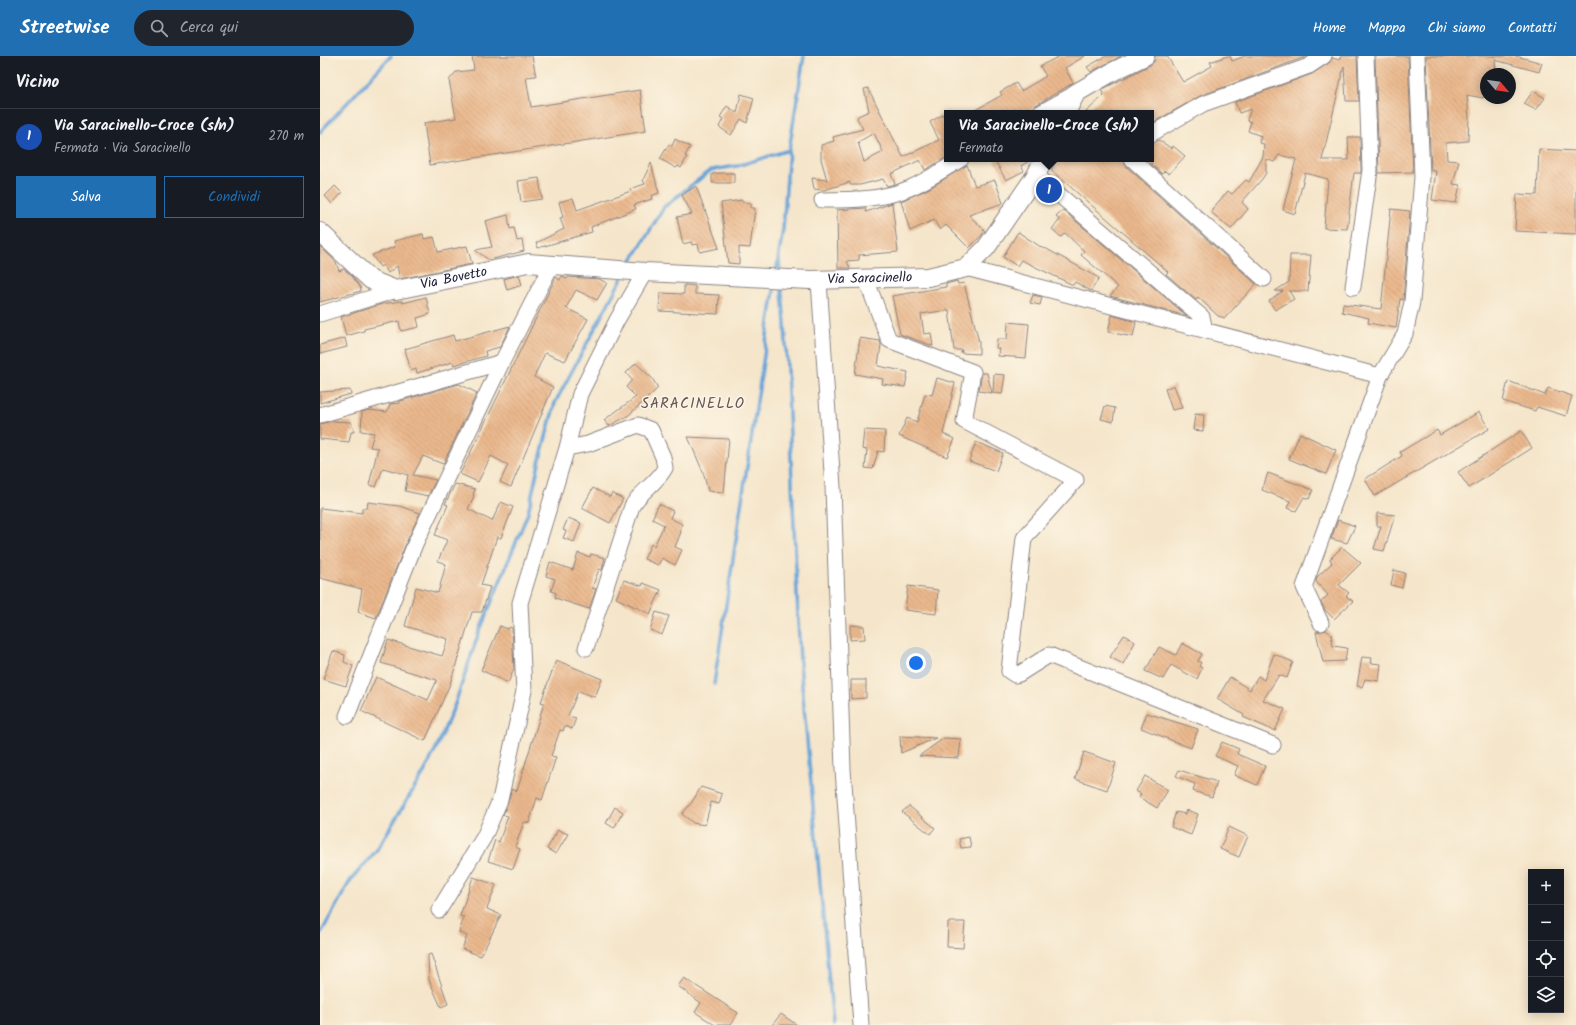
<!DOCTYPE html>
<html lang="it">
<meta charset="utf-8">
<style>
body{margin:0;font-family:Kalam,sans-serif;background:#20242c;color:#f1f3f6}
.controls{position:absolute;right:12px;bottom:12px;display:grid;overflow:hidden;border-radius:0px;box-shadow:0 2px 10px #0003}
.controls button{width:36px;height:36px;display:grid;place-items:center;padding:0;border:0;border-bottom:1px solid #363941;background:#171b24;color:#f1f3f6;font:20px sans-serif}
.compass{position:absolute;left:1160px;top:12px;width:36px;height:36px;border-radius:50%;background:#171b24;box-shadow:0 2px 10px #0003;rotate:119deg}
.you{position:absolute;left:596px;top:607px;width:14px;height:14px;margin:-10px;border:3px solid #fff;border-radius:50%;background:#1a73e8;box-shadow:0 0 0 6px #1a73e833}
.badge{display:grid;place-items:center;width:26px;height:26px;border-radius:50%;background:#1f6fb2;color:#fff;font-size:13px;font-weight:700}
.pin{position:absolute;translate:-50% -50%;border:2px solid #fff;box-shadow:0 1px 4px #0006}
.popup{position:absolute;left:624px;top:54px;width:210px;height:52px;box-sizing:border-box;display:grid;place-content:center;border-radius:0px;background:#171b24;filter:drop-shadow(0 1px 3px #0005);font-size:13px;white-space:nowrap;color:#9ea1a6}
.popup b{font-size:15px;color:#f1f3f6}
.popup::after{content:'';position:absolute;left:50%;top:100%;margin-left:-8px;border:8px solid transparent;border-top-color:#171b24}
.list{margin:0;padding:0;list-style:none}
h2{display:flex;justify-content:space-between;align-items:center;height:52px;margin:0;padding:0 16px;font-size:17px}
h2 small{font-size:13px;font-weight:400;color:#9ea1a6}
.list li{display:grid;grid-template-columns:26px 1fr auto;gap:12px;align-items:center;box-sizing:border-box;height:56px;padding:0 16px;border-top:1px solid #363941}
.list b{display:block;font-size:15px;white-space:nowrap}
.list p{margin:0;font-size:13px;white-space:nowrap;color:#9ea1a6}
.list em{font-size:13px;font-style:normal;color:#9ea1a6}
.actions{display:flex;gap:8px;padding:12px 16px}
.actions a{flex:1;padding:9px 0;border:1px solid #1f6fb2;border-radius:0px;text-align:center;font-size:14px;color:#1f6fb2}
.actions .main{background:#1f6fb2;color:#fff}
.icon{flex:none;width:22px;height:22px;fill:none;stroke:currentColor;stroke-width:2;stroke-linecap:round;stroke-linejoin:round}
.map{position:relative;flex:none;width:1256px;height:969px;overflow:hidden}
header{display:flex;align-items:center;gap:24px;box-sizing:border-box;height:56px;padding:0 20px;background:#1f6fb2;color:#fff}
header strong{font-size:19px}
nav{display:flex;gap:22px;margin-inline-start:auto;font-size:14px}
.search{width:280px;height:36px;background:#20242c;display:flex;align-items:center;gap:10px;box-sizing:border-box;padding:0 14px;border-radius:22px;color:#9ea1a6;font-size:15px}
main{display:flex}
aside{flex:1;background:#171b24}
.map>svg:first-child{display:block}
</style>
<header>
<strong>Streetwise</strong>
<div class="search"><svg class="icon" aria-label="search" viewBox="0 0 24 24"><circle cx="10" cy="10" r="6"/><path d="M15 15l6 6"/></svg>Cerca qui</div>
<nav><a>Home</a><a>Mappa</a><a>Chi siamo</a><a>Contatti</a></nav>
</header>
<main>
<aside>
<h2>Vicino<small></small></h2>
<ul class="list">
<li><span class="badge" style="background:#1a4fb4">1</span><div><b>Via Saracinello-Croce (s/n)</b><p>Fermata · Via Saracinello</p></div><em>270 m</em></li>
</ul>
<div class="actions"><a class="main">Salva</a><a>Condividi</a></div>
</aside>
<div class="map">
<svg width="1256" height="969" viewBox="0 0 1256 969">
<defs>
<pattern id="building-back-hatch" width="6" height="6" patternUnits="userSpaceOnUse"><rect width="6" height="6" fill="#eab88c"/><path d="M-1 5l2 2M0 0l6 6M5-1l2 2" fill="none" stroke="#c89e7a"/></pattern>
</defs>
<rect width="100%" height="100%" fill="#fcf5e5"/>
<filter id="ink" filterUnits="userSpaceOnUse"><feTurbulence type="fractalNoise" baseFrequency=".025" numOctaves="2"/><feDisplacementMap in="SourceGraphic" scale="8" xChannelSelector="R" yChannelSelector="G"/><feConvolveMatrix kernelMatrix="1 2 1 2 8 2 1 2 1" color-interpolation-filters="sRGB"/></filter>
<filter id="wash" filterUnits="userSpaceOnUse"><feTurbulence type="fractalNoise" baseFrequency=".012" numOctaves="4" result="noise"/><feDisplacementMap in="SourceGraphic" scale="16" xChannelSelector="R" yChannelSelector="G"/><feGaussianBlur stdDeviation="0.9" result="paint"/><feColorMatrix in="noise" values="0 0 0 0 0 0 0 0 0 0 0 0 0 0 0 0 0 1.4 0 .05"/><feComposite in="paint" operator="in"/></filter>
<g filter="url(#wash)">
<rect width="100%" height="100%" fill="#f5e6cb"/>
<g fill="none" stroke-linecap="round" stroke-linejoin="round">
<path stroke="#67a4d8" stroke-width="3.5" d="M0 76 71 0
M459 202 460 218
M309 209 344 151 391 114 417 110 469 94
M456 217 463 173 469 94 484 0
M461 228 465 267 480 607 513 969
M394 628 455 227
M0 879 30 825 56 795 106 713 120 684 135 648 158 579 208 457 219 407 235 347 303 220"/>
</g>
<g id="blocks">
<path fill="url(#building-back-hatch)" fill-rule="evenodd" d="M152 0H212L216 20 206 21 211 51 320 34 326 75 110 109 104 67 136 62 129 24 136 16 154 14Z
M740 0H765L745 12 753 27 716 49 711 55 708 57H650L682 39 680 36 696 27 701 35 718 25 726 20 720 10Z
M786 0H801L771 16 767 11Z
M835 0H847L863 26 892 10 890 6 908 0H910L912 5 925 0H988L880 40 834 66 831 57H765L784 39 781 34 830 9 834 6Z
M1021 0H1037L1039 45H1026L1024 10 1002 104H1029L1028 81H1040L1041 114V117H1034L1027 173 1004 172 1008 123 985 117 975 158 963 154 976 103 959 99 954 106 946 103V117L942 123 922 146 928 153 911 173 892 157V153L908 135 912 138 926 124 929 126 943 101 944 88 939 87 941 80 928 75 931 66 927 64 931 53 919 57 915 46 992 18 1009 7 1012 2 1019 4Z
M1055 0H1088L1093 116 1059 117Z
M1106 0H1196L1222 7 1219 16 1175 4 1176 18H1166V36L1163 42 1147 39 1149 62 1148 85 1126 87 1127 104 1139 105 1133 128 1140 129 1136 147 1112 144 1116 115H1111Z
M548 32 583 101 619 84 610 66 627 56V101L605 114 600 104 571 118 575 128 567 130 563 123 540 129H530V126L504 134 494 133 492 122 507 124 501 103V89L514 85 513 81 543 73 537 62 538 60 549 55 544 33ZM554 77 563 96 544 106 538 86Z
M1213 35 1225 42 1216 54 1204 48Z
M421 38 434 42 427 67 421 63 411 79 399 71 403 63 400 61 407 50 417 57Z
M355 83 370 91 365 100 367 101 361 112 358 110 356 112 340 103 349 88 352 90Z
M839 84 852 93 853 90 865 100 849 118 845 115 842 118 831 108V89Z
M1219 93 1256 95V178L1195 175 1197 138 1217 139Z
M674 103H712L701 110 704 115 686 124Z
M737 103H803L806 110 936 228 905 262 898 260 878 241 876 244 846 218 848 216 838 207 731 114Z
M331 107 339 137 331 140 332 143 314 149 316 153 271 171 272 176 218 192 216 187 244 173 240 162 243 161 239 146 253 142 257 154 311 135 310 133 325 128 323 124Z
M647 109 655 130 675 124 683 147 649 159 665 175 661 180 649 192 626 169 620 174 614 164 590 175 581 145 608 133Z
M400 117H414V127H392V118Z
M219 122 222 143 201 146 198 125Z
M15 130 22 137 12 148 5 140Z
M376 130 399 192 380 196 378 188 372 189 371 186 363 188 357 161 372 158 362 139Z
M422 144V146L431 147V152H435L430 192 419 191V208L408 207 401 147Z
M572 147 578 196 539 199V204L527 205 530 212H518L517 154 545 152 546 156Z
M1071 153 1090 155 1083 244 1080 243 1076 272 1048 267 1049 262 1022 256 1023 248 1061 253Z
M743 154 867 260 790 240 798 231 761 199 764 195 745 177 741 181 732 173 740 164 736 161Z
M188 159 190 173 194 172 197 185 202 184 204 195 169 204 155 194 172 191 165 165Z
M698 176 724 193 725 192 779 222 771 235 755 226 753 229 701 204 697 210 683 201Z
M103 178 104 183 114 181 118 196 147 190 152 208 80 223 77 210 68 217 63 209 60 211 52 199 75 191 74 185Z
M0 190 16 206 19 215 24 213 32 220 40 231 41 235 0 246Z
M970 199H991L988 235H969L974 243 955 254 949 245 963 235H955L969 226Z
M199 219 202 229 187 234 184 223Z
M242 220 247 223 248 221 279 223 287 227 277 244 256 234 246 252 268 263 245 305 225 297 214 321 233 331 191 431 180 426 188 409 171 400 158 426 140 418 236 221 240 224Z
M637 225 638 228 644 227 659 286V298L641 297 642 294H634L629 254 601 258 604 278 611 277 613 290 580 278 572 240 626 231V228Z
M364 229 375 230V238L399 239 398 258 339 255 340 237 364 238Z
M713 239 722 241 720 249 710 247Z
M106 241 110 258 97 262 99 271 81 275 79 265 44 273V275L26 280 21 261 62 248 82 245 83 247Z
M792 259 816 266 813 281 788 276Z
M688 266 709 268 706 302 678 300 679 293 676 292 677 283H687Z
M190 270 180 291 165 295 166 300 134 309 133 306 97 317 96 313 91 315 85 293 133 279 135 285Z
M25 282 27 291 0 298V289Z
M540 282 560 285 561 289 558 310 588 316 585 331 562 328 563 323 535 318Z
M316 307 332 322 338 332 309 359 289 370 284 364 316 341 306 331 312 324 306 317Z
M662 317H667L672 337 659 335Z
M674 318 685 319 682 338 673 337Z
M617 322 635 327 623 378 635 383 627 401 579 380 587 362 597 366 605 338 612 339Z
M1188 325 1225 339 1228 332 1252 340 1246 360 1217 351 1215 355 1183 345Z
M139 328 157 337 123 408 103 400 93 419 116 424 108 440 85 435 88 419 63 412 56 431 49 429 58 392 50 391 54 377 41 375 42 356 48 354 67 356 70 348 80 347V345Z
M854 329 862 352 852 354 845 333Z
M30 334 31 338 0 347V336Z
M785 350 795 352 793 366 781 363Z
M1159 356 1169 373 1055 440 1045 423 1082 400 1080 396 1117 374 1120 379Z
M875 358 884 359 883 375 873 374Z
M12 365 31 366 34 376H31L29 386 0 383V368Z
M544 374 565 375 564 396 558 395 553 413 545 412 547 394 542 393Z
M1201 375 1212 392 1149 432 1138 416Z
M980 377 1016 394 1006 418 969 403Z
M368 381 409 383 404 437 388 435 383 416Z
M656 386 683 397 676 415 649 405Z
M948 417 993 434 989 443 984 441 976 455 967 452 970 445 942 434Z
M135 428 155 433 153 439 154 440 148 453 172 465 181 446 193 451 181 482 177 481 161 529 170 531 162 556H152L130 628 105 685 41 655 56 621 108 644 117 624 61 607 68 584 122 600 128 583 85 570 96 531 118 537 126 508 118 505 127 484 115 479 128 449 125 448Z
M273 432 290 441 292 437 303 443 290 467 262 452Z
M48 446 79 450 100 457 87 485 56 562 38 556 42 533 0 522V452L42 457V452H47Z
M339 448 353 455 350 462 362 468 360 475 361 476 355 491 362 494 355 509 342 502 338 509 324 503 331 488 334 490 344 469 332 463Z
M1057 457 1075 459 1064 495 1054 493 1061 470H1057Z
M248 462 261 467 254 486 243 482 246 475 243 474Z
M1018 464 1035 470 1027 487 1011 483Z
M1022 491 1041 507 1019 529 1029 537 1026 540 1033 545 1014 563 1005 554 1001 546 1008 539 996 526 997 521 1012 507 1010 503Z
M258 497 270 501 271 498 285 502 282 514 279 513 272 532 276 533 269 553 235 542 236 537 231 535 235 523 226 520 230 506 253 514Z
M1074 514 1085 517 1082 532 1071 529Z
M304 524 322 530 323 527 341 534 330 558 296 542Z
M588 530 618 534 616 558 585 554Z
M336 556 349 560 342 579 330 574Z
M530 569 544 570 545 583 530 584Z
M180 570 188 573 190 571 192 572 194 613 188 627 161 614Z
M1006 574 1011 578 1013 590 1027 592 1025 605 1003 606 996 576Z
M804 579 815 586 803 608 790 601Z
M862 587 882 598 878 605 881 607 879 610 882 612 877 623 851 609 843 623 825 615 839 591 856 599Z
M13 595 25 599 24 606 33 610 26 630 3 623Z
M954 598 973 606 967 622 959 619 943 644 965 653 955 675 923 661 924 659 897 643 910 621 930 634 938 620 944 624Z
M1042 601 1052 602 1051 607 1061 608 1059 625 1045 623 1042 631 1037 630Z
M236 604 282 623 275 641 258 635 248 660 256 662 252 673 245 670 243 675 240 674 231 700 236 701 222 744 217 742 209 767 204 766 195 791 200 793 193 813 168 805 175 784 179 786 188 760 183 759 192 733 197 735 224 647 221 646Z
M531 624H546V642L531 643Z
M827 657 878 673 871 692 821 672Z
M580 680 616 682 581 697Z
M624 682 641 683 639 702 599 700Z
M902 686 919 693 917 698 945 710 937 729 914 719 918 710 895 700Z
M764 696 796 707 787 734 755 723Z
M859 714 897 726 892 741 873 735 875 728 856 720Z
M825 720 848 734 837 752 819 741 821 738 816 735Z
M381 731 402 738 399 748 391 746 385 769 373 767 362 758 372 746Z
M589 750 615 772 610 778 582 756Z
M295 751 303 756 294 772 286 767Z
M866 754 878 758 871 779 851 771 856 756 865 758Z
M909 771 928 780 919 801 900 793Z
M238 774 248 778 236 798 227 793Z
M649 781 651 791 641 792 639 783Z
M153 821 176 829 167 853 181 859 161 900 142 893 147 880 139 876 144 861 140 860Z
M628 866H645L643 892 627 891Z
M111 898 128 948 121 951 109 924 108 899Z
M364 922 418 957 410 969H395L375 956 381 947 358 930Z
M461 958 477 969H452Z"/>
</g>
</g>
<g filter="url(#ink)">
<use href="#blocks" fill-opacity="0" stroke="#8c8483" stroke-width="1"/>
<g fill="none" stroke-linecap="round" stroke-linejoin="round">
<defs>
<path id="minor" d="M720 57 756 37
M831 78 883 48 989 10 1004 0
M812 103 944 223
M716 119 882 261 885 274
M502 144C530 144 563 144 590 132 608 124 624 113 641 103
M646 212 1060 320 984 531 1001 567
M546 223 569 284 653 316 644 365 756 424 704 482 689 615 695 619 699 618 729 599 953 689
M499 225 513 431 523 713 541 969
M1033 231 1050 114 1046 0
M0 258 76 234
M1060 320 1085 278 1092 246 1102 121 1097 0
M0 359 182 306
M247 392 268 388 318 369 331 374 343 401 345 412C337 427 321 435 312 450L266 592
M27 660 95 488 182 306 232 208
M119 854 164 781 180 744 204 635 200 547 247 392 260 338 297 264 325 216"/>
<g id="tertiary">
<path d="M746 57 756 37 794 15 825 0"/>
<path id="s1" d="M0 176 51 224 76 234 208 207 325 216 490 224 608 221 646 212 666 192 716 119 724 103"/>
</g>
</defs>
<use href="#minor" stroke="#8c8483" stroke-width="17"/>
<use href="#tertiary" stroke="#8c8483" stroke-width="20"/>
<use href="#minor" stroke="#fff" stroke-width="15"/>
<use href="#tertiary" stroke="#fff" stroke-width="18"/>
</g>
</g>
<g text-anchor="middle" dominant-baseline="central" stroke-width="3" stroke-linejoin="round" paint-order="stroke">
<g font-size="14" fill="#22223b" stroke="#fcf5e5">
<text stroke="none"><textPath href="#s1" startOffset="156">Via Bovetto</textPath></text>
<text stroke="none"><textPath href="#s1" startOffset="574">Via Saracinello</textPath></text>
</g>
<g font-size="15" letter-spacing="1" fill="#685657" stroke="#fcf5e5">
<text x="373" y="348">SARACINELLO</text>
</g>
</g>
</svg>
<div class="controls">
<button>+</button>
<button>−</button>
<button><svg class="icon" aria-label="locate" viewBox="0 0 24 24"><circle cx="12" cy="12" r="6"/><path d="M12 2v4M12 18v4M2 12h4M18 12h4"/></svg></button>
<button><svg class="icon" aria-label="layers" viewBox="0 0 24 24"><path d="M12 4l9 5-9 5-9-5zM3 14l9 5 9-5"/></svg></button>
</div>
<svg class="compass" viewBox="-18 -18 36 36"><path d="M0-13l5 13h-10z" fill="#e53935"/><path d="M0 13l5-13h-10z" fill="#9ea1a6"/></svg>
<div class="you"></div>
<div class="pin badge" style="left:729px;top:134px;background:#1a4fb4">1</div>
<div class="popup"><b>Via Saracinello-Croce (s/n)</b>Fermata</div>
</div>
</main>
